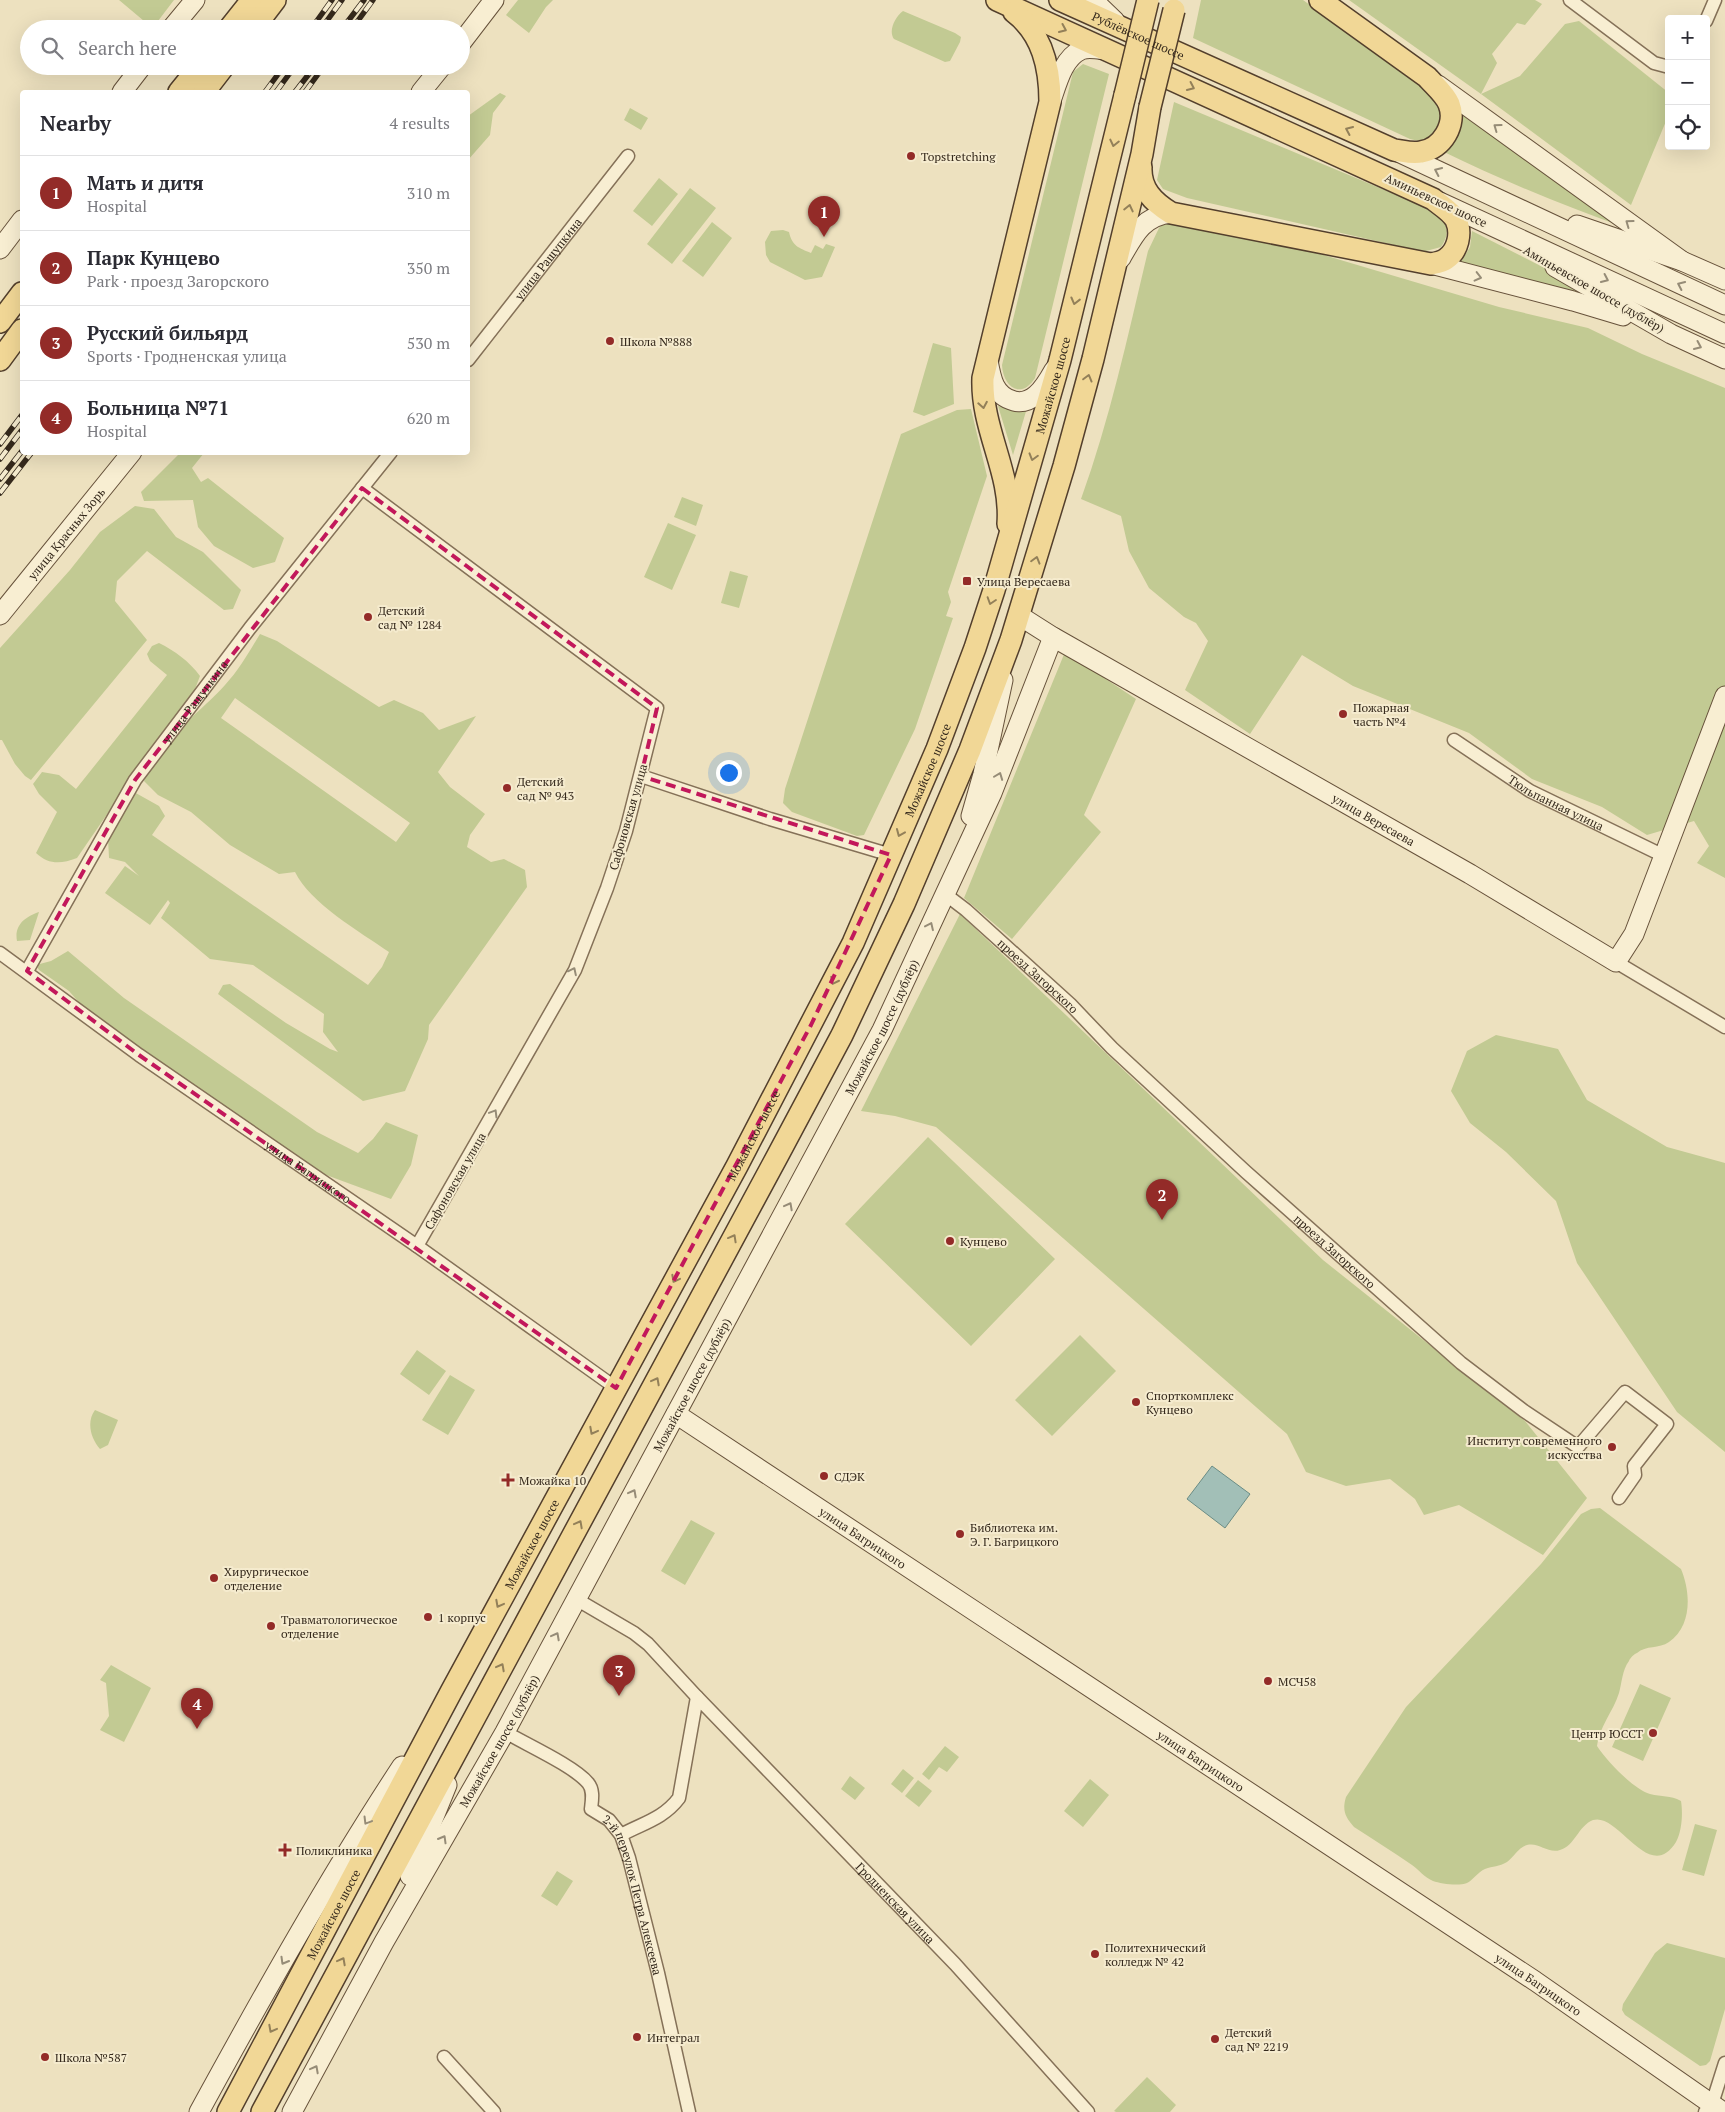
<!DOCTYPE html>
<meta charset="utf-8">
<style>
body{margin:0;font-family:"PT Serif",serif;background:#f2f2f3;color:#2b2b33}
.controls{position:absolute;right:15px;top:15px;display:grid;overflow:hidden;border-radius:5px;box-shadow:0 5px 20px #0002}
.controls button{width:45px;height:45px;display:grid;place-items:center;padding:0;border:0;border-bottom:1px solid #e1e1e2;background:#fff;color:#2b2b33;font:25px sans-serif}
.you{position:absolute;left:728px;top:772px;width:18px;height:18px;margin:-12px;border:4px solid #fff;border-radius:50%;background:#1a73e8;box-shadow:0 0 0 8px #1a73e833}
.badge{display:grid;place-items:center;width:32px;height:32px;border-radius:50%;background:#932b28;color:#fff;font-size:16px;font-weight:700}
.pin{position:absolute;translate:-50% -41px;filter:drop-shadow(0 1px 2px #0008)}
.pin::after{content:'';position:absolute;top:26px;width:18px;height:15px;background:inherit;clip-path:polygon(0 0,100% 0,50% 100%)}
.list{margin:0;padding:0;list-style:none}
h2{display:flex;justify-content:space-between;align-items:center;height:65px;margin:0;padding:0 20px;font-size:21px}
h2 small{font-size:16px;font-weight:400;color:#7c7c81}
.list li{display:grid;grid-template-columns:32px 1fr auto;gap:15px;align-items:center;box-sizing:border-box;height:75px;padding:0 20px;border-top:1px solid #e1e1e2}
.list b{display:block;font-size:19px;white-space:nowrap}
.list p{margin:0;font-size:16px;white-space:nowrap;color:#7c7c81}
.list em{font-size:16px;font-style:normal;color:#7c7c81}
.icon{flex:none;width:28px;height:28px;fill:none;stroke:currentColor;stroke-width:2;stroke-linecap:round;stroke-linejoin:round}
.map{position:relative;flex:none;width:1725px;height:2112px;overflow:hidden}
.search{position:absolute;background:#fff;box-shadow:0 5px 20px #0002;left:20px;top:20px;width:450px;height:55px;display:flex;align-items:center;gap:12px;box-sizing:border-box;padding:0 18px;border-radius:28px;color:#7c7c81;font-size:19px}
.panel{position:absolute;background:#fff;box-shadow:0 5px 20px #0002;left:20px;top:90px;width:450px;height:365px;border-radius:5px}
.map>svg:first-child{display:block}
</style>
<div class="map">
<svg width="1725" height="2112" viewBox="0 0 1725 2112">
<rect width="100%" height="100%" fill="#ede1bf"/>
<path fill="#c2ca93" fill-rule="evenodd" d="M119 0H174L158 21 150 24 144 21Z
M518 0H553L546 7 529 33 506 15Z
M1201 0H1303L1439 98 1444 127 1423 142 1410 139 1193 38Z
M1349 0H1535L1542 4 1525 25 1517 23 1492 54 1497 63 1481 94 1520 76 1565 24 1579 21 1669 93V114L1631 205 1481 94Z
M903 11 955 33 961 37 960 42 950 61 945 62 894 39C888 31 895 17 903 11Z
M1083 64 1109 74 1035 378C1021 400 1003 387 1002 365L1073 72Z
M500 93 506 96 493 113 490 135 468 160V116Z
M1174 102 1442 214C1448 228 1449 235 1441 247L1426 251 1416 250 1187 198 1163 189 1157 180Z
M1462 106 1629 229C1565 206 1503 181 1442 151 1458 139 1461 126 1462 106Z
M630 108 648 118 641 130 624 120Z
M659 178 678 194 652 226 633 211Z
M690 188 716 208 672 264 647 244Z
M1171 215 1236 229 1499 307 1588 328 1642 354 1725 388V878L1697 863 1709 846 1694 821 1647 835 1602 807 1532 779 1469 733 1353 686 1302 655 1250 734 1185 690 1208 641 1196 623 1184 617 1149 588 1129 551 1121 516 1081 499C1110 419 1128 335 1148 251L1159 228Z
M712 222 732 238 703 277 682 261Z
M783 230 789 232C792 246 799 248 811 253L815 245 823 249 826 244 835 247 822 277 805 280 770 262 766 255 765 242 771 231Z
M1472 231 1594 293 1592 295 1465 268 1459 265 1470 247Z
M933 343 951 348 954 404 924 416 913 412Z
M998 406 1018 410 1027 408 1013 455Z
M971 409 987 476 948 592 951 602 946 616 953 618 915 729 864 835 857 836 792 812 783 803 785 789 901 434 957 410Z
M180 453H204L192 468 201 482 208 478 284 538 275 562 253 568 214 546 198 527 193 500 144 501 141 492Z
M682 497 703 505 696 526 674 517Z
M135 506 154 509 176 537 203 552 241 590 233 609 224 610 147 551 117 581 115 601 147 640 31 780 25 776 15 764 2 740H0V648L70 570 100 532Z
M668 523 696 535 672 590 644 577Z
M730 571 748 576 739 608 721 603Z
M260 634 277 641 379 707 394 700 423 713 439 730 476 716 438 772 450 787 485 814 470 835 467 847 491 862 504 859 525 870 527 887 429 1025 428 1039 405 1091 363 1101 218 994 223 985 230 984 286 1023 330 1049 338 1052 323 1032 324 1014 253 965 210 959 161 918 170 903 168 900 150 925 105 893 125 866 139 876 125 862 109 858 108 838 134 792 159 806 165 816 152 835 368 985 382 967 389 952C360 932 310 903 295 872L279 874 230 845 191 812 158 795 144 781C159 739 197 716 225 685 239 670 249 652 260 634ZM235 698 410 823 396 842 221 718Z
M159 643C175 651 189 661 200 676L192 697 132 778 77 858C61 864 49 865 36 853L57 812 39 794 33 784 42 772 59 775 76 789 167 675 150 661 147 654 152 646Z
M1065 652 1136 699 1084 815 1101 832 1012 939 964 898Z
M39 912 30 940 17 941C14 925 25 917 39 912Z
M960 914 1323 1260 1525 1421 1587 1498 1543 1555 1459 1505 1424 1515 1415 1499 1390 1479 1346 1486 1306 1472 1287 1434 936 1127 895 1116 861 1111Z
M68 951 124 998 317 1132 358 1153 373 1139 386 1122 418 1135 411 1165 391 1199 310 1169 89 1014 69 991 39 970 36 965 51 961Z
M1496 1035 1558 1049 1587 1100 1667 1147 1725 1163V1452L1677 1412 1577 1263 1556 1201 1506 1152 1470 1123 1451 1091 1467 1051Z
M928 1137 1055 1259 971 1346 845 1224Z
M1080 1335 1116 1371 1052 1436 1015 1400Z
M417 1350 446 1371 429 1395 400 1374Z
M450 1375 475 1390 448 1435 422 1420Z
M95 1410 118 1420 108 1445 100 1449C91 1439 86 1422 95 1410Z
M1600 1508 1681 1569C1691 1593 1692 1626 1669 1642 1659 1649 1646 1645 1637 1653 1634 1654 1630 1658 1629 1661 1622 1670 1622 1683 1619 1693 1613 1712 1599 1727 1597 1746 1607 1761 1633 1789 1650 1794 1662 1797 1670 1795 1681 1801 1683 1813 1682 1831 1676 1842 1649 1885 1619 1812 1593 1820 1578 1826 1575 1846 1560 1850 1548 1854 1539 1842 1527 1845 1518 1848 1514 1857 1507 1862 1499 1867 1493 1866 1485 1869 1478 1872 1473 1880 1467 1883 1459 1886 1441 1884 1433 1881 1425 1878 1418 1869 1412 1865 1393 1852 1373 1839 1354 1827 1345 1817 1342 1810 1346 1797L1406 1707 1541 1564 1581 1514 1591 1509Z
M691 1520 715 1533 685 1585 661 1571Z
M111 1665 151 1688 124 1742 100 1730 109 1716 106 1683 100 1680Z
M1640 1684 1671 1698 1643 1761 1612 1747Z
M945 1746 959 1757 947 1772 939 1767 929 1780 922 1774Z
M903 1769 914 1778 902 1793 891 1784Z
M850 1776 865 1788 855 1800 841 1789Z
M1090 1779 1109 1795 1083 1827 1064 1811Z
M918 1780 932 1791 919 1807 905 1796Z
M1695 1824 1717 1830 1704 1876 1682 1870Z
M557 1871 573 1881 557 1906 541 1896Z
M1667 1943 1725 1958V2009L1710 2061 1706 2065 1700 2066 1625 2015 1622 2010 1623 2004 1655 1953Z
M1147 2077 1176 2105 1170 2112H1116L1114 2111Z"/>
<path fill="#a2bfb7" stroke="#6a8c85" d="M1212 1466 1250 1494 1225 1528 1187 1499Z"/>
<g fill="none" stroke-linecap="round" stroke-linejoin="round">
<defs>
<g id="street">
<path d="M1570 0 1654 63 1669 67"/>
<path d="M1706 21 1715 0"/>
<path id="s1" d="M468 360 628 156"/>
<path d="M362 488 657 708 626 831 607 888 575 970 417 1246"/>
<path id="s2" d="M1454 740 1530 791 1664 856"/>
<path d="M641 776 770 819 891 855"/>
<path id="s3" d="M945 894 966 910 1070 1004 1112 1048 1246 1172 1461 1363 1524 1411 1578 1447 1625 1392 1667 1424 1634 1466 1635 1475 1619 1498"/>
<path id="s4" d="M0 953 139 1055 417 1246 616 1388"/>
<path d="M1616 962 1725 1027"/>
<path id="s5" d="M27 971 135 780 250 628 391 452"/>
<path d="M576 1599 634 1633 648 1644 697 1697"/>
<path id="s6" d="M505 1732C525 1744 574 1766 588 1783 594 1790 592 1800 591 1809L609 1820 621 1835 629 1858 658 1973 689 2112"/>
<path id="s7" d="M621 1835C643 1823 663 1819 679 1798L697 1697 955 1964 1088 2112"/>
<path d="M444 2057 494 2112"/>
<path d="M1705 2112 1712 2104 1725 2063"/>
</g>
<g id="secondary">
<path d="M1093 0 1115 21"/>
<path d="M171 29 195 0"/>
<path d="M461 43 494 0"/>
<path d="M1438 85 1682 261"/>
<path d="M122 92 142 66"/>
<path d="M421 92 442 66"/>
<path d="M1051 101C1057 84 1063 58 1081 50 1088 47 1098 49 1105 50"/>
<path d="M1398 152 1725 305"/>
<path d="M1440 202 1725 334"/>
<path d="M1577 225 1682 261 1725 280"/>
<path d="M0 249 22 220"/>
<path d="M1121 258C1134 235 1143 216 1171 213"/>
<path d="M1431 264 1573 301 1623 316"/>
<path d="M1555 267 1671 334 1725 359"/>
<path d="M988 360C991 378 994 396 1014 401 1022 403 1029 401 1036 395 1044 388 1049 379 1054 370"/>
<path id="s8" d="M0 615 132 452"/>
<path id="s9" d="M1020 616 1053 637 1470 874 1616 962 1634 934 1725 696"/>
<path d="M971 816 983 774 1003 680"/>
<path id="s10" d="M676 1414 1535 1981 1723 2112"/>
<path d="M410 1876 447 1785"/>
<path d="M199 2112C263 1995 329 1877 402 1766"/>
<path id="s11" d="M292 2112 384 1942 505 1732 882 1030 992 793 1053 637"/>
</g>
<g id="primary">
<path d="M997 0 1433 199C1440 205 1451 211 1456 220 1462 233 1458 251 1446 259 1442 262 1436 263 1431 264L1171 213C1153 202 1140 189 1141 167"/>
<path id="s12" d="M1060 0 1394 150C1403 151 1412 154 1421 152 1442 149 1457 124 1449 104 1445 94 1434 85 1427 77L1320 0"/>
<path d="M229 29 252 0"/>
<path d="M253 29 275 0"/>
<path d="M179 92 200 66"/>
<path d="M204 92 224 66"/>
<path d="M0 322 22 293"/>
<path d="M0 360 22 330"/>
<path d="M1008 524C1012 472 981 430 983 378L1050 102C1050 68 1043 34 1014 12"/>
<path id="s13" d="M228 2112 451 1692 737 1166 853 943 937 749 975 648 994 590 1060 360 1125 95"/>
<path d="M262 2112 778 1155 842 1035 904 904 970 750 1011 640 1064 466 1093 359 1142 154 1150 107"/>
</g>
</defs>
<use href="#street" stroke="#857158" stroke-width="15"/>
<use href="#secondary" stroke="#67523b" stroke-width="21"/>
<use href="#primary" stroke="#533f2c" stroke-width="24"/>
<use href="#street" stroke="#f8eed2" stroke-width="12"/>
<use href="#secondary" stroke="#f8eed2" stroke-width="19"/>
<use href="#primary" stroke="#f1d796" stroke-width="21"/>
<defs>
<path id="rail" d="M311 29 332 0
M321 29 342 0
M342 29 364 0
M352 29 373 0
M265 92 284 66
M276 92 295 66
M295 92 315 66
M305 92 324 66
M0 444 22 415
M0 459 22 430
M0 479 22 451
M0 493 32 452"/>
</defs>
<use href="#rail" stroke="#35291c" stroke-width="5.5"/>
<use href="#rail" stroke="#f5ebce" stroke-width="4" stroke-dasharray="11" stroke-linecap="butt"/>
<defs>
<path id="primary-bridge" d="M1125 95 1148 0
M1150 107 1174 10"/>
</defs>
<use href="#primary-bridge" stroke="#533f2c" stroke-width="24" stroke-linecap="butt"/>
<use href="#primary-bridge" stroke="#f1d796" stroke-width="21"/>
</g>
<defs><path id="oneway-chevron" d="M-2-3.5L2.5 0L-2 3.5" fill="none" stroke-width="1.6" stroke-linecap="round" stroke-linejoin="round" transform="scale(1.25)"/></defs>
<g stroke="#938059">
<use href="#oneway-chevron" transform="translate(1063 29) rotate(24)"/>
<use href="#oneway-chevron" transform="translate(1191 87) rotate(25)"/>
<use href="#oneway-chevron" transform="translate(1349 130) rotate(-156)"/>
<use href="#oneway-chevron" transform="translate(1114 143) rotate(103)"/>
<use href="#oneway-chevron" transform="translate(1129 208) rotate(-77)"/>
<use href="#oneway-chevron" transform="translate(1075 301) rotate(104)"/>
<use href="#oneway-chevron" transform="translate(1088 378) rotate(-75)"/>
<use href="#oneway-chevron" transform="translate(983 405) rotate(80)"/>
<use href="#oneway-chevron" transform="translate(1033 457) rotate(106)"/>
<use href="#oneway-chevron" transform="translate(1036 560) rotate(-74)"/>
<use href="#oneway-chevron" transform="translate(991 601) rotate(108)"/>
<use href="#oneway-chevron" transform="translate(900 833) rotate(113)"/>
<use href="#oneway-chevron" transform="translate(834 981) rotate(117)"/>
<use href="#oneway-chevron" transform="translate(733 1238) rotate(-61)"/>
<use href="#oneway-chevron" transform="translate(675 1279) rotate(118)"/>
<use href="#oneway-chevron" transform="translate(656 1381) rotate(-62)"/>
<use href="#oneway-chevron" transform="translate(593 1431) rotate(118)"/>
<use href="#oneway-chevron" transform="translate(579 1524) rotate(-62)"/>
<use href="#oneway-chevron" transform="translate(499 1604) rotate(118)"/>
<use href="#oneway-chevron" transform="translate(501 1667) rotate(-62)"/>
<use href="#oneway-chevron" transform="translate(342 1961) rotate(-62)"/>
<use href="#oneway-chevron" transform="translate(272 2029) rotate(118)"/>
</g>
<g stroke="#968c77">
<use href="#oneway-chevron" transform="translate(1497 127) rotate(-144)"/>
<use href="#oneway-chevron" transform="translate(1438 171) rotate(-155)"/>
<use href="#oneway-chevron" transform="translate(1629 223) rotate(-144)"/>
<use href="#oneway-chevron" transform="translate(1478 277) rotate(14)"/>
<use href="#oneway-chevron" transform="translate(1605 279) rotate(25)"/>
<use href="#oneway-chevron" transform="translate(1681 285) rotate(-155)"/>
<use href="#oneway-chevron" transform="translate(1698 346) rotate(24)"/>
<use href="#oneway-chevron" transform="translate(999 776) rotate(-69)"/>
<use href="#oneway-chevron" transform="translate(930 926) rotate(-65)"/>
<use href="#oneway-chevron" transform="translate(573 971) rotate(-64)"/>
<use href="#oneway-chevron" transform="translate(494 1113) rotate(-59)"/>
<use href="#oneway-chevron" transform="translate(789 1206) rotate(-62)"/>
<use href="#oneway-chevron" transform="translate(633 1493) rotate(-62)"/>
<use href="#oneway-chevron" transform="translate(556 1636) rotate(-62)"/>
<use href="#oneway-chevron" transform="translate(367 1821) rotate(121)"/>
<use href="#oneway-chevron" transform="translate(443 1839) rotate(-60)"/>
<use href="#oneway-chevron" transform="translate(284 1961) rotate(120)"/>
<use href="#oneway-chevron" transform="translate(315 2069) rotate(-62)"/>
</g>
<path fill="none" stroke="#c2185b" stroke-width="4" stroke-dasharray="10 6" stroke-linejoin="round" d="M362 488 657 708 641 776 891 855 811 1025 616 1388 139 1055 27 971 135 780Z"/>
<g fill="#932b28" stroke="#f5ebce" stroke-width="2">
<circle cx="911" cy="156" r="5"/>
<circle cx="610" cy="341" r="5"/>
<rect x="962" y="576" width="10" height="10" rx="2.5"/>
<circle cx="368" cy="617" r="5"/>
<circle cx="1343" cy="714" r="5"/>
<circle cx="507" cy="788" r="5"/>
<circle cx="950" cy="1241" r="5"/>
<circle cx="1136" cy="1402" r="5"/>
<circle cx="1612" cy="1447" r="5"/>
<circle cx="824" cy="1476" r="5"/>
<path d="M505.5 1472.5h5v5h5v5h-5v5h-5v-5h-5v-5h5z"/>
<circle cx="960" cy="1534" r="5"/>
<circle cx="214" cy="1578" r="5"/>
<circle cx="428" cy="1617" r="5"/>
<circle cx="271" cy="1626" r="5"/>
<circle cx="1268" cy="1681" r="5"/>
<circle cx="1653" cy="1733" r="5"/>
<path d="M282.5 1842.5h5v5h5v5h-5v5h-5v-5h-5v-5h5z"/>
<circle cx="1095" cy="1954" r="5"/>
<circle cx="637" cy="2037" r="5"/>
<circle cx="1215" cy="2039" r="5"/>
<circle cx="45" cy="2057" r="5"/>
</g>
<g text-anchor="middle" dominant-baseline="central" stroke-width="4" stroke-linejoin="round" paint-order="stroke">
<g font-size="12" fill="#35291c" stroke="#f5ebce">
<text stroke="none"><textPath href="#s12" startOffset="86">Рублёвское шоссе</textPath></text>
<text transform="translate(1436 200) rotate(25)">Аминьевское шоссе</text>
<text stroke="none"><textPath href="#s1" startOffset="129">улица Ращупкина</textPath></text>
<text transform="translate(1594 289) rotate(30)">Аминьевское шоссе (дублёр)</text>
<text stroke="none"><textPath href="#s13" startOffset="1919">Можайское шоссе</textPath></text>
<text stroke="none"><textPath href="#s8" startOffset="105">улица Красных Зорь</textPath></text>
<text stroke="none"><textPath href="#s5" startOffset="318">улица Ращупкина</textPath></text>
<text stroke="none"><textPath href="#s13" startOffset="1514">Можайское шоссе</textPath></text>
<text stroke="none"><textPath href="#s2" startOffset="120">Тюльпанная улица</textPath></text>
<text transform="translate(628 817) rotate(-74)">Сафоновская улица</text>
<text stroke="none"><textPath href="#s9" startOffset="408">улица Вересаева</textPath></text>
<text stroke="none"><textPath href="#s3" startOffset="124">проезд Загорского</textPath></text>
<text stroke="none"><textPath href="#s11" startOffset="1235">Можайское шоссе (дублёр)</textPath></text>
<text stroke="none"><textPath href="#s13" startOffset="1109">Можайское шоссе</textPath></text>
<text stroke="none"><textPath href="#s4" startOffset="378">улица Багрицкого</textPath></text>
<text transform="translate(455 1181) rotate(-60)">Сафоновская улица</text>
<text stroke="none"><textPath href="#s3" startOffset="529">проезд Загорского</textPath></text>
<text stroke="none"><textPath href="#s11" startOffset="830">Можайское шоссе (дублёр)</textPath></text>
<text stroke="none"><textPath href="#s10" startOffset="224">улица Багрицкого</textPath></text>
<text stroke="none"><textPath href="#s13" startOffset="644">Можайское шоссе</textPath></text>
<text stroke="none"><textPath href="#s11" startOffset="425">Можайское шоссе (дублёр)</textPath></text>
<text stroke="none"><textPath href="#s10" startOffset="629">улица Багрицкого</textPath></text>
<text stroke="none"><textPath href="#s6" startOffset="225">2-й переулок Петра Алексеева</textPath></text>
<text stroke="none"><textPath href="#s7" startOffset="458">Гродненская улица</textPath></text>
<text stroke="none"><textPath href="#s13" startOffset="224">Можайское шоссе</textPath></text>
<text stroke="none"><textPath href="#s10" startOffset="1034">улица Багрицкого</textPath></text>
</g>
<g font-size="12" fill="#35291c" stroke="#f5ebce" text-anchor="start">
<text x="921" y="156">Topstretching</text>
<text x="620" y="341">Школа №888</text>
<text x="977" y="581">Улица Вересаева</text>
<text x="378" y="610">Детский<tspan x="378" dy="14">сад № 1284</tspan></text>
<text x="1353" y="707">Пожарная<tspan x="1353" dy="14">часть №4</tspan></text>
<text x="517" y="781">Детский<tspan x="517" dy="14">сад № 943</tspan></text>
<text x="960" y="1241">Кунцево</text>
<text x="1146" y="1395">Спорткомплекс<tspan x="1146" dy="14">Кунцево</tspan></text>
<text x="1602" y="1440" text-anchor="end">Институт современного<tspan x="1602" dy="14">искусства</tspan></text>
<text x="834" y="1476">СДЭК</text>
<text x="519" y="1480">Можайка 10</text>
<text x="970" y="1527">Библиотека им.<tspan x="970" dy="14">Э. Г. Багрицкого</tspan></text>
<text x="224" y="1571">Хирургическое<tspan x="224" dy="14">отделение</tspan></text>
<text x="438" y="1617">1 корпус</text>
<text x="281" y="1619">Травматологическое<tspan x="281" dy="14">отделение</tspan></text>
<text x="1278" y="1681">МСЧ58</text>
<text x="1643" y="1733" text-anchor="end">Центр ЮССТ</text>
<text x="296" y="1850">Поликлиника</text>
<text x="1105" y="1947">Политехнический<tspan x="1105" dy="14">колледж № 42</tspan></text>
<text x="1225" y="2032">Детский<tspan x="1225" dy="14">сад № 2219</tspan></text>
<text x="647" y="2037">Интеграл</text>
<text x="55" y="2057">Школа №587</text>
</g>
</g>
</svg>
<div class="controls">
<button>+</button>
<button>−</button>
<button><svg class="icon" aria-label="locate" viewBox="0 0 24 24"><circle cx="12" cy="12" r="6"/><path d="M12 2v4M12 18v4M2 12h4M18 12h4"/></svg></button>
</div>
<div class="you"></div>
<div class="pin badge" style="left:824px;top:237px">1</div>
<div class="pin badge" style="left:1162px;top:1220px">2</div>
<div class="pin badge" style="left:619px;top:1696px">3</div>
<div class="pin badge" style="left:197px;top:1729px">4</div>
<div class="search"><svg class="icon" aria-label="search" viewBox="0 0 24 24"><circle cx="10" cy="10" r="6"/><path d="M15 15l6 6"/></svg>Search here</div>
<section class="panel">
<h2>Nearby<small>4 results</small></h2>
<ul class="list">
<li><span class="badge">1</span><div><b>Мать и дитя</b><p>Hospital</p></div><em>310 m</em></li>
<li><span class="badge">2</span><div><b>Парк Кунцево</b><p>Park · проезд Загорского</p></div><em>350 m</em></li>
<li><span class="badge">3</span><div><b>Русский бильярд</b><p>Sports · Гродненская улица</p></div><em>530 m</em></li>
<li><span class="badge">4</span><div><b>Больница №71</b><p>Hospital</p></div><em>620 m</em></li>
</ul>
</section>
</div>
